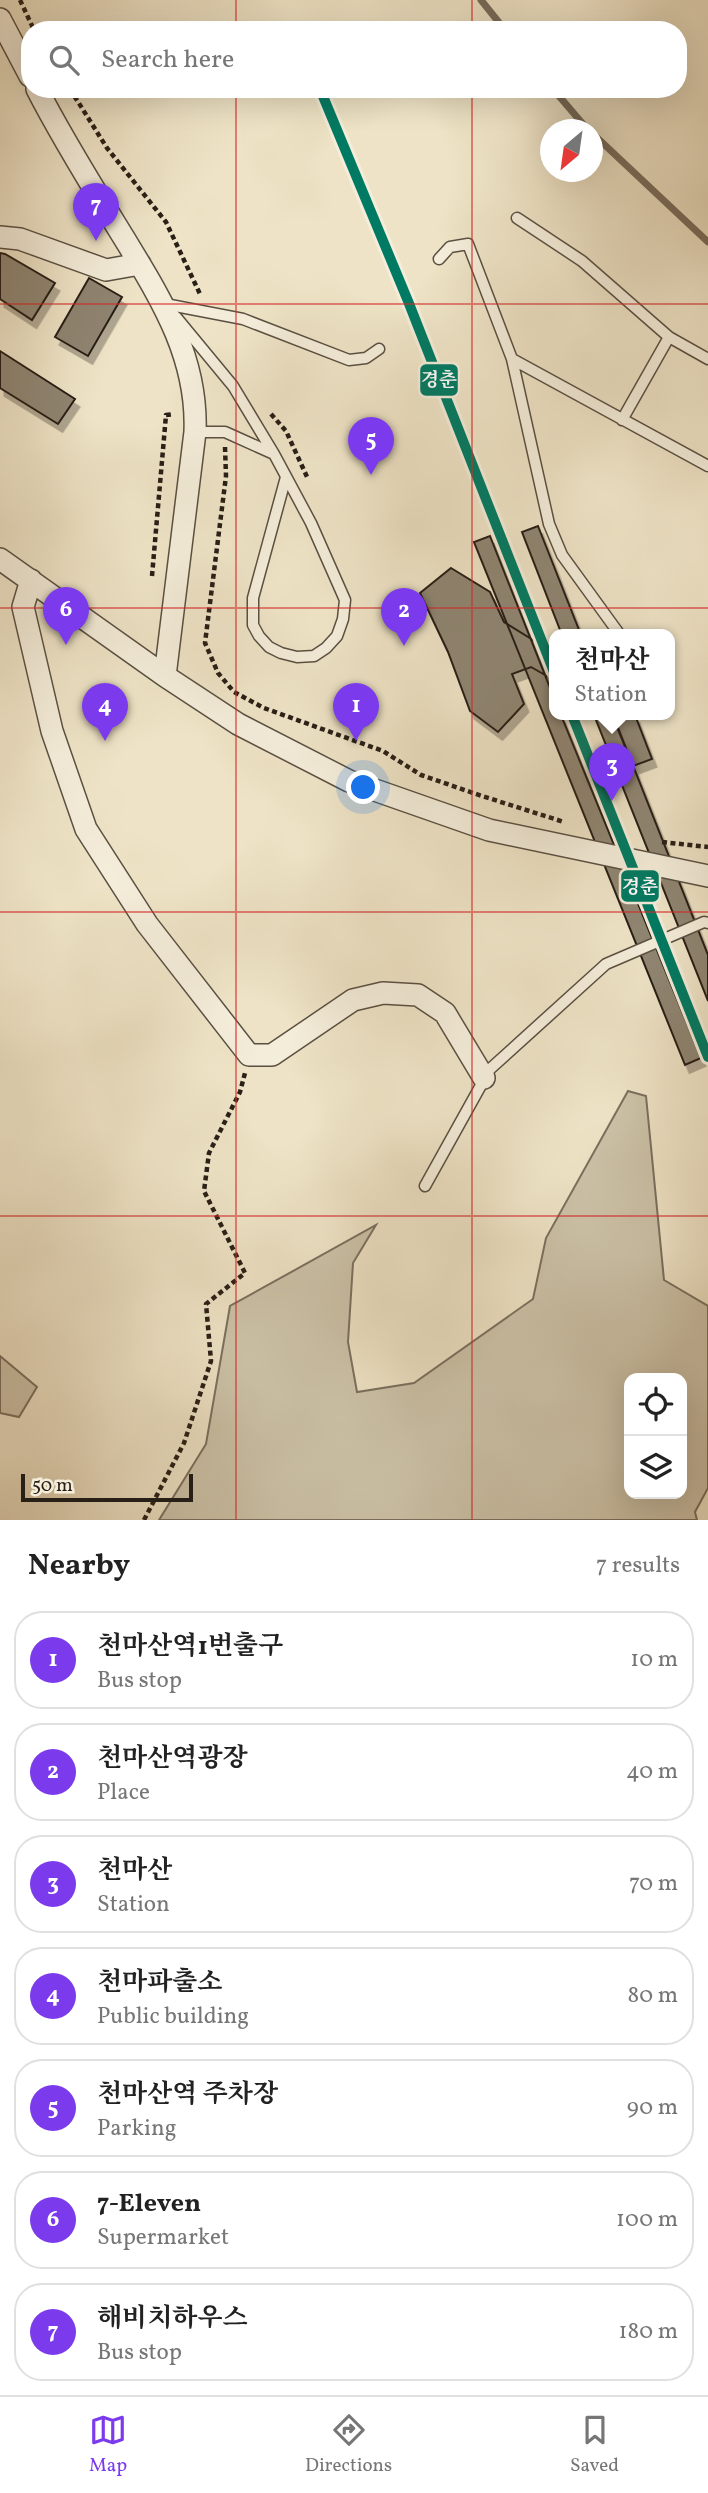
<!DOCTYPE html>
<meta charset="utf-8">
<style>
body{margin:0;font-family:Vollkorn,"Noto Serif KR",serif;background:#f2f2f2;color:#222}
.controls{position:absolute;right:21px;bottom:21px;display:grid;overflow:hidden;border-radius:14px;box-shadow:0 7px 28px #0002}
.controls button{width:63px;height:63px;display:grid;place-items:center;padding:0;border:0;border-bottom:2px solid #e0e0e0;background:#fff;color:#222;font:35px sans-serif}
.compass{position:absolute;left:540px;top:119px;width:63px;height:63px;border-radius:50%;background:#fff;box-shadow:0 7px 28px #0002;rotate:209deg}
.scale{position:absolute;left:21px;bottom:18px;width:172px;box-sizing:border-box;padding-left:7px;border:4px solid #281f16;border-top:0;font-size:19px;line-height:24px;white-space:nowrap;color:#281f16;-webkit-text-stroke:5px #f4edda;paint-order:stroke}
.you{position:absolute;left:364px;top:788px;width:24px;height:24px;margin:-18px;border:5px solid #fff;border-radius:50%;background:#1a73e8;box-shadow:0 0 0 10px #1a73e833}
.badge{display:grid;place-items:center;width:46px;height:46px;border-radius:50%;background:#7c3aed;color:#fff;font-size:23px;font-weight:700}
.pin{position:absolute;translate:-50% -58px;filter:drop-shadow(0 2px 4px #0008)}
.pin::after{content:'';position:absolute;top:37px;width:24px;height:21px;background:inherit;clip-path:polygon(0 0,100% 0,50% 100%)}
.popup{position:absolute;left:549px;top:629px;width:126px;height:91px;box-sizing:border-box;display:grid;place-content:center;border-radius:14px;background:#fff;filter:drop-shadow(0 2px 5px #0005);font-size:23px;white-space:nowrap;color:#767676}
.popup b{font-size:26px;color:#222}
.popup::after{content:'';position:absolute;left:50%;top:100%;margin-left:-14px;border:14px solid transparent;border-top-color:#fff}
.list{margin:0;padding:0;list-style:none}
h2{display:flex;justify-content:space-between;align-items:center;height:91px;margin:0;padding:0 28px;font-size:30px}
h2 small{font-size:23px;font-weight:400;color:#767676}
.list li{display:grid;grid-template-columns:46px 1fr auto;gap:21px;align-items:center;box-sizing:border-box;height:98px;margin:0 14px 14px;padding:0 14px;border:2px solid #e0e0e0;border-radius:28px}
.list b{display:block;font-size:26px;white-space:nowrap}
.list p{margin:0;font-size:23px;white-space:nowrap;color:#767676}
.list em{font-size:23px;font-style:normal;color:#767676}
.icon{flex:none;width:38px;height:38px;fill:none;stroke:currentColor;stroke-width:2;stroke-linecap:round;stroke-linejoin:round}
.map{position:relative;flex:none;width:708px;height:1520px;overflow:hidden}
.search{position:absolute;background:#fff;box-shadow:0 7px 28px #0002;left:21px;right:21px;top:21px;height:77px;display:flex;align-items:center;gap:18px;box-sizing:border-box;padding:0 24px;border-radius:28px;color:#767676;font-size:26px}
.sheet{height:875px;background:#fff}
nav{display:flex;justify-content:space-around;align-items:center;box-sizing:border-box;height:98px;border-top:2px solid #e0e0e0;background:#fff;font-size:19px;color:#767676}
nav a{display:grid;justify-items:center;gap:4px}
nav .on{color:#7c3aed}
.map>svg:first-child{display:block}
</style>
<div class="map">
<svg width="708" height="1520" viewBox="0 0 708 1520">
<defs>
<filter id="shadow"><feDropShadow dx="4.5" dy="8" stdDeviation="0" flood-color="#0004"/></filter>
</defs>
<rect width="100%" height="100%" fill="#eee3c6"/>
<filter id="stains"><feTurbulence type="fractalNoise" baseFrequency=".00286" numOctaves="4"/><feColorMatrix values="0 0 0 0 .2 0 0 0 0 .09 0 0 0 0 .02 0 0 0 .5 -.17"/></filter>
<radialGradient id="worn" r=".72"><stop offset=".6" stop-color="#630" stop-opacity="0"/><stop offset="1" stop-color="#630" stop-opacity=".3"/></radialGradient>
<path fill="#ccc2a8" stroke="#7a705f" stroke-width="2" fill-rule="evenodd" d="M628 1091 646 1096 664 1280 708 1306V1488L695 1512 697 1520H159L206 1444 230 1306 376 1225 353 1263 348 1342 357 1392 414 1383 533 1299 546 1238ZM629 1378H682V1494H629Z
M0 1356 37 1387 19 1417 0 1413Z"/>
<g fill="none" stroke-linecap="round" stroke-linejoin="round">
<path stroke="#776c5c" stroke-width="7" d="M481 0 505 30
M553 89 588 130
M592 133 708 242"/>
</g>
<path fill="#8f8572" stroke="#281f16" stroke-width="2" filter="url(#shadow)" d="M0 253 5 254 55 283 32 320 0 299Z
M89 278 122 297 88 356 55 337Z
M0 351 75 399 58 424 0 388Z
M538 526 581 635H562L522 532Z
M490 536 554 698V715H561L701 1058 685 1065 474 542Z
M451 568 490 592 504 622 554 653V680L531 667 512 674 524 704 498 732 470 711 448 652 420 593Z
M594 715H613L708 955V1001Z
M612 715H635L652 759 633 766Z"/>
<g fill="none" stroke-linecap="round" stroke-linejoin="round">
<defs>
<path id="lane" d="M517 218 582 261 669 337 708 359
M439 259 450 247 468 244 512 359 549 524 562 555 620 635
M165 304 243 319 349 360 366 358 379 349
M176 317 233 386 274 454
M512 359 708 466
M622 420 669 337
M195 432H225L274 454 281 467 311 523 345 600 343 619 337 636 326 648 314 656 297 657 281 653 269 647 259 636 253 625V598L286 477
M425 1186 490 1069 606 964 704 922 708 923"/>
<path id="street" d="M0 19 30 76
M37 89C63 140 94 189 124 238 161 299 198 357 195 432L165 676 238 724 349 781 489 830 708 876
M0 237 20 239 106 270 140 264
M0 559 165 676
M31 580 23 607 52 731 86 829 147 924 249 1055H272L353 1000 383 993 418 995 445 1013 484 1078"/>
</defs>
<use href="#lane" stroke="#5a5042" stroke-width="13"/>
<use href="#street" stroke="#5a5042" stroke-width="24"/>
<path stroke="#281f16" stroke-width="4.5" stroke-dasharray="5 3.5" stroke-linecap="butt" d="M20 0 34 30
M70 89 107 148 166 222 200 294
M271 414 286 431 308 479
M225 447 226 476 205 643 218 673 234 692 264 708 383 751 421 775 482 796 564 822
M152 576 166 415 174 414
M662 842 708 847
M144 1520 184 1443 211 1361 206 1304 245 1273 204 1191 209 1153 240 1092 245 1073"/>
<use href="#lane" stroke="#f4edda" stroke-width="10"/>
<use href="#street" stroke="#f4edda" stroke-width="21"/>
<defs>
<path id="rail-1" d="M320 89 408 301 554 672
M572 715 708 1057"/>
</defs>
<use href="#rail-1" stroke="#f4edda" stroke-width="16"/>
<use href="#rail-1" stroke="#007a62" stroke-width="10"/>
</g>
<path fill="none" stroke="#d62828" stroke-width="2" stroke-opacity="0.55" d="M236 0V30M472 0V30M236 89V1520M472 89V1520M0 304H708M0 608H708M0 912H708M0 1216H708"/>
<g stroke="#f4edda" stroke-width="2.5">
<rect x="419" y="363" width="40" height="34" rx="7" fill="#007a62"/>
<rect x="620" y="869" width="40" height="34" rx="7" fill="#007a62"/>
</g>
<g font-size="19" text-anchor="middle" font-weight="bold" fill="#fff">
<text x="439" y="386">경춘</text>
<text x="640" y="893">경춘</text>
</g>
<rect width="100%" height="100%" filter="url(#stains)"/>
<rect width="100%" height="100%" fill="url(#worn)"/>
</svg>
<div class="controls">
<button><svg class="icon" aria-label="locate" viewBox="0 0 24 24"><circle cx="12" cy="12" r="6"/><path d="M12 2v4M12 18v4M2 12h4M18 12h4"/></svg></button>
<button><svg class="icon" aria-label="layers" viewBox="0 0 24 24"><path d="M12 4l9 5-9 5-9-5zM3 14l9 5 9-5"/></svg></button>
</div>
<svg class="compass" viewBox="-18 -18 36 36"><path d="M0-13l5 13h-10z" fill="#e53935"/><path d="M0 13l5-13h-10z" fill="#767676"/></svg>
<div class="scale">50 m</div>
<div class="you"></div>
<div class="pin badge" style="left:356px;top:741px">1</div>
<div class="pin badge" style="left:404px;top:646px">2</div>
<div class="pin badge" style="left:612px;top:801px">3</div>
<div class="popup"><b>천마산</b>Station</div>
<div class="pin badge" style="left:105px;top:741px">4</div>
<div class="pin badge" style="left:371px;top:475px">5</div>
<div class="pin badge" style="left:66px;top:645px">6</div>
<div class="pin badge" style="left:96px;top:241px">7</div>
<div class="search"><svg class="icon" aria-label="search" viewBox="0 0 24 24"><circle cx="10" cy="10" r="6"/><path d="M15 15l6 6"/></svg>Search here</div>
</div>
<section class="sheet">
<h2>Nearby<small>7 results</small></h2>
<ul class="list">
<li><span class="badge">1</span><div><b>천마산역1번출구</b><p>Bus stop</p></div><em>10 m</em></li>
<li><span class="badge">2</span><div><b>천마산역광장</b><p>Place</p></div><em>40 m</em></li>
<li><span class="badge">3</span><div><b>천마산</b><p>Station</p></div><em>70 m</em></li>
<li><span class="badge">4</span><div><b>천마파출소</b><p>Public building</p></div><em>80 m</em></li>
<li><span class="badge">5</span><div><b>천마산역 주차장</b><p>Parking</p></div><em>90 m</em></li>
<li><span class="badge">6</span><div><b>7-Eleven</b><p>Supermarket</p></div><em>100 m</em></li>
<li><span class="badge">7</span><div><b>해비치하우스</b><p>Bus stop</p></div><em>180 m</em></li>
</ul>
</section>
<nav>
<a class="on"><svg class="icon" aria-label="map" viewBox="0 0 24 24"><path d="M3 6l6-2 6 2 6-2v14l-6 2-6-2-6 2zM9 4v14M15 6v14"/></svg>Map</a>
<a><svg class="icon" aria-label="directions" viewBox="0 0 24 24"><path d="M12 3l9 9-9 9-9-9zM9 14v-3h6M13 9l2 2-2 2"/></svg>Directions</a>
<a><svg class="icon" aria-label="saved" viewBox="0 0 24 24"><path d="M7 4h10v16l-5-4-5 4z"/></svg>Saved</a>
</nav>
